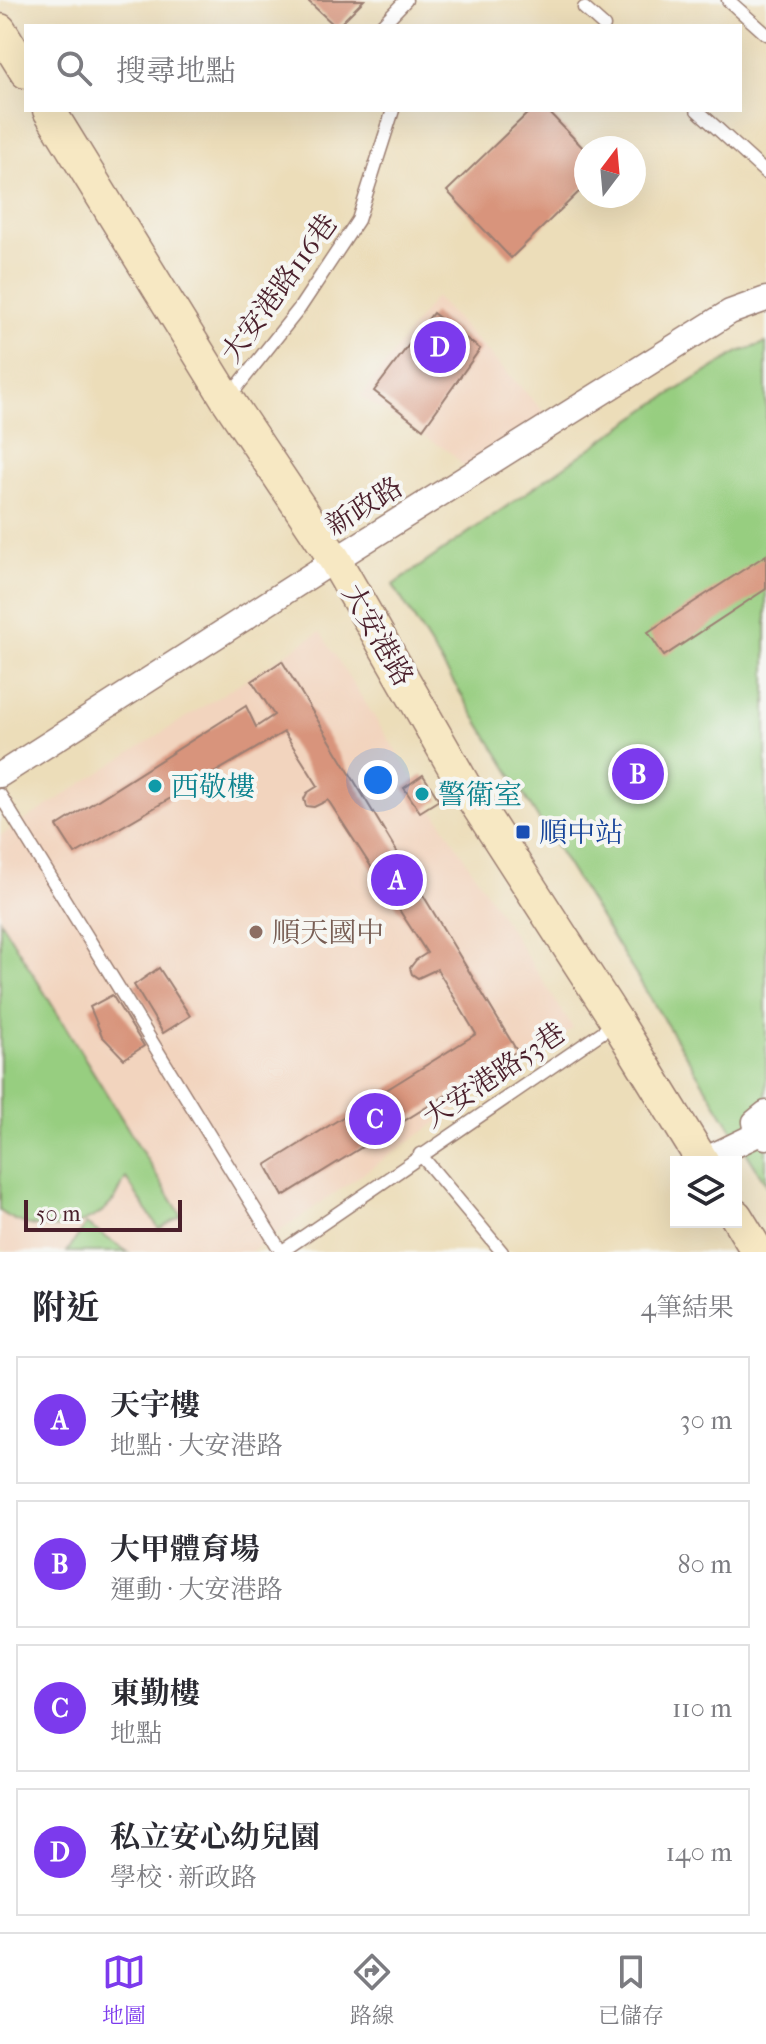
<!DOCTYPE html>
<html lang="zh-TW">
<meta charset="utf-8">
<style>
body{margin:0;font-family:"IM FELL French Canon","Noto Serif TC",serif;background:#f2f2f3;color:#2b2b33}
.controls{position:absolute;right:24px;bottom:24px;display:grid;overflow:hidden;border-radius:0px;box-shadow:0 8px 32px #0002}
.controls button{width:72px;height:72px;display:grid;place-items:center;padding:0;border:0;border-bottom:2px solid #e1e1e2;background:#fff;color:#2b2b33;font:40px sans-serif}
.compass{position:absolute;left:574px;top:136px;width:72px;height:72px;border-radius:50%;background:#fff;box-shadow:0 8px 32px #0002;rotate:16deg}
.scale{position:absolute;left:24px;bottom:20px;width:158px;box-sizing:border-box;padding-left:8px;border:4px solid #4a1f2b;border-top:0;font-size:22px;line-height:28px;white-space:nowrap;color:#4a1f2b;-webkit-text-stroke:6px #f6f6f2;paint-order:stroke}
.you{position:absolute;left:378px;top:780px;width:28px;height:28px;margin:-20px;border:6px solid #fff;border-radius:50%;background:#1a73e8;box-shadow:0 0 0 12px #1a73e833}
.badge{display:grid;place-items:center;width:52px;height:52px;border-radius:50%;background:#7c3aed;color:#fff;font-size:26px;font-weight:700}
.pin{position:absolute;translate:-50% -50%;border:4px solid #fff;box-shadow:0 2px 8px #0006}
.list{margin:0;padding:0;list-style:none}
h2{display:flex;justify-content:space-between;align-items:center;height:104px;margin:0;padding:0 32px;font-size:34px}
h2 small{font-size:26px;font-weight:400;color:#7c7c81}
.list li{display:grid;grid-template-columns:52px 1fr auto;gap:24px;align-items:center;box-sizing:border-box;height:128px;margin:0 16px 16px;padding:0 16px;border:2px solid #e1e1e2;border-radius:0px}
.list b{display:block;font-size:30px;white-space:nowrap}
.list p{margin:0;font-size:26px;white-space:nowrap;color:#7c7c81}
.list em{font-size:26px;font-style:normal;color:#7c7c81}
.icon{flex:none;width:44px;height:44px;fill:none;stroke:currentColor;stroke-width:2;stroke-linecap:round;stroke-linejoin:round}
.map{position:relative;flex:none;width:766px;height:1252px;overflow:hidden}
.search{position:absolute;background:#fff;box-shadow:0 8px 32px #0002;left:24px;right:24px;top:24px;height:88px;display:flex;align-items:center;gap:20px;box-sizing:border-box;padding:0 28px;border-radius:0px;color:#7c7c81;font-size:30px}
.sheet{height:680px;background:#fff}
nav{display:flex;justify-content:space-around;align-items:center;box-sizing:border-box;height:112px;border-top:2px solid #e1e1e2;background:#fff;font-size:22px;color:#7c7c81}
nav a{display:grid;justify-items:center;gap:4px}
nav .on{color:#7c3aed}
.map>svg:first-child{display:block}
</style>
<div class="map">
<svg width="766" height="1252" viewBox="0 0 766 1252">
<rect width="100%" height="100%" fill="#f6f6f2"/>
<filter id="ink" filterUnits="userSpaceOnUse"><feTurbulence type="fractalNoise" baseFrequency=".0125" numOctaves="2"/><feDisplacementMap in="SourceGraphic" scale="16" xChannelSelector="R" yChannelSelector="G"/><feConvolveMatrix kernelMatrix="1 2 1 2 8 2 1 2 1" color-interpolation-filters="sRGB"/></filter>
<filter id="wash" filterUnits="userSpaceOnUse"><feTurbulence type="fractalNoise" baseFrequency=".006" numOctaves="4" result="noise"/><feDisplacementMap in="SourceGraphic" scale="32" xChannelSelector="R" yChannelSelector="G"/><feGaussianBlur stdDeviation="1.8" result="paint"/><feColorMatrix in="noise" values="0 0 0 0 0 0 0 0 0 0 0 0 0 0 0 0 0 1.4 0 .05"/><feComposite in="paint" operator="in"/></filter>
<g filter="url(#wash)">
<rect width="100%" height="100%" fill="#ecddb9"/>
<path fill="#f2d4be" d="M435 297 549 417 465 468 451 453 361 397Z
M320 632 573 1028 250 1252H6L0 1248V836Z"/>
<path fill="#97ce80" stroke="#707656" stroke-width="2" d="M766 343V1184L393 585 653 405 739 352Z
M0 920 181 1215 159 1229 126 1178C122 1184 119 1194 114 1200 87 1233 33 1236 0 1211Z
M86 1224 128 1252H67Z"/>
<g id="blocks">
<path fill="#d8947c" d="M307 0H364L338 26H335Z
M531 110H547L586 151V185L511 258 447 191Z
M433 313 480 349 423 429 374 391Z
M766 555V589L664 656 648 632Z
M282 661 517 1051 283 1196 266 1165 476 1034 437 969 418 978 412 974 410 968 416 960 427 953 328 800 314 807 306 806 304 799 307 793 318 786 284 732 75 854 57 826 246 706 256 727 274 715 252 681Z
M423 775 439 800 420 812 404 788Z
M159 968 190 1016 163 1033 134 985Z
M112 995 144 1046 124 1059 102 1036 90 1007Z"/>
</g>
</g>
<g filter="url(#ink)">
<use href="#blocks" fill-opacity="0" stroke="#9b7e72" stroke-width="2"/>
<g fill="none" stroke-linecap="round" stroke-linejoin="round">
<defs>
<path id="lane" d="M728 0 766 34
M584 8 604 26
M381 26 406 0
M697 110 766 173
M229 397 299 309 358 220 393 110
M0 795 277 1245
M420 1154 502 1252
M281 1252 617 1022"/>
<path id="street" d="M0 775 335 560 730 312 766 299
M766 1113 755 1122 758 1134 766 1137
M702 1161 758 1134"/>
<path id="secondary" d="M0 30 26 72
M49 110 227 399 335 560 464 785 617 1022 703 1162
M736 1216 758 1252"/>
</defs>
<use href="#lane" stroke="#9b7e72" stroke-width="15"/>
<use href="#street" stroke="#9b7e72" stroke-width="27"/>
<use href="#secondary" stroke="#9b7e72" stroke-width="35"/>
<use href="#lane" stroke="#fff" stroke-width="12"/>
<use href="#street" stroke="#fff" stroke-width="24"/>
<use href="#secondary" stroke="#f7e8c3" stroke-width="32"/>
</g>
</g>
<g fill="#0f9aa8" stroke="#f6f6f2" stroke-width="3">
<circle cx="155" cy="786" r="8"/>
<circle cx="422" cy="794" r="8"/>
</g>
<rect fill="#1a4fb4" stroke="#f6f6f2" stroke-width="3" x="515" y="824" width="16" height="16" rx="4"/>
<circle fill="#8d6e63" stroke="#f6f6f2" stroke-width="3" cx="256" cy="932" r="8"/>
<g text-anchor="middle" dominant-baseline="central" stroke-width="8" stroke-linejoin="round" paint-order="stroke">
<g font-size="28" fill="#4a1f2b" stroke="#f6f6f2">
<text transform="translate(279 288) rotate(-54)">大安港路116巷</text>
<text transform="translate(364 506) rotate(-32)">新政路</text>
<text transform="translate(378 635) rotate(60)">大安港路</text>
<text transform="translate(494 1075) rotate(-34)">大安港路53巷</text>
</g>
<g font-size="28" fill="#0d838f" stroke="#f6f6f2" text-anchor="start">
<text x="171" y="786">西敬樓</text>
<text x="438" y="794">警衛室</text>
</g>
<g font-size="28" fill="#164399" stroke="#f6f6f2" text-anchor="start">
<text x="539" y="832">順中站</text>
</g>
<g font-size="28" fill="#785e54" stroke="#f6f6f2" text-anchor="start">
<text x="272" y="932">順天國中</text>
</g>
</g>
</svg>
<div class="controls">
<button><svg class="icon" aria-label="layers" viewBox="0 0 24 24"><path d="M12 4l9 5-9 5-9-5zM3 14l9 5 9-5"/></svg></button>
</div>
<svg class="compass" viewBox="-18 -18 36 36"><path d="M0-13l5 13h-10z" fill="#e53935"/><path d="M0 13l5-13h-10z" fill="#7c7c81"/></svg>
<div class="scale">50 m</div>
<div class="you"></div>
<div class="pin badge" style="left:397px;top:880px">A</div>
<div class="pin badge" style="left:638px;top:774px">B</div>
<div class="pin badge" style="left:375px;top:1119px">C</div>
<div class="pin badge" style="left:440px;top:347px">D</div>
<div class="search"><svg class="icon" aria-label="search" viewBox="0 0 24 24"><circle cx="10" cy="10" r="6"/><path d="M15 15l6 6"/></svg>搜尋地點</div>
</div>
<section class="sheet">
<h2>附近<small>4筆結果</small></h2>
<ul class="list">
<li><span class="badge">A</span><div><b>天宇樓</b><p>地點 · 大安港路</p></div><em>30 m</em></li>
<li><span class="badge">B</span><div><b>大甲體育場</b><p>運動 · 大安港路</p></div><em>80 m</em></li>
<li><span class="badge">C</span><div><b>東勤樓</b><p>地點</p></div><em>110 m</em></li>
<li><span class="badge">D</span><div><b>私立安心幼兒園</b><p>學校 · 新政路</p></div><em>140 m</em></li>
</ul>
</section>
<nav>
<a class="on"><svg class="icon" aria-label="map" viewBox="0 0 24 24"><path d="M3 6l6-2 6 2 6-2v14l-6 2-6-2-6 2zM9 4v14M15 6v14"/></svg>地圖</a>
<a><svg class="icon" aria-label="directions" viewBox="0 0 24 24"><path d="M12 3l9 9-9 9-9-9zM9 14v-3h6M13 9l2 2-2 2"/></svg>路線</a>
<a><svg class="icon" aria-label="saved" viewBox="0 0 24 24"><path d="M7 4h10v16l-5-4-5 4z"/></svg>已儲存</a>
</nav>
